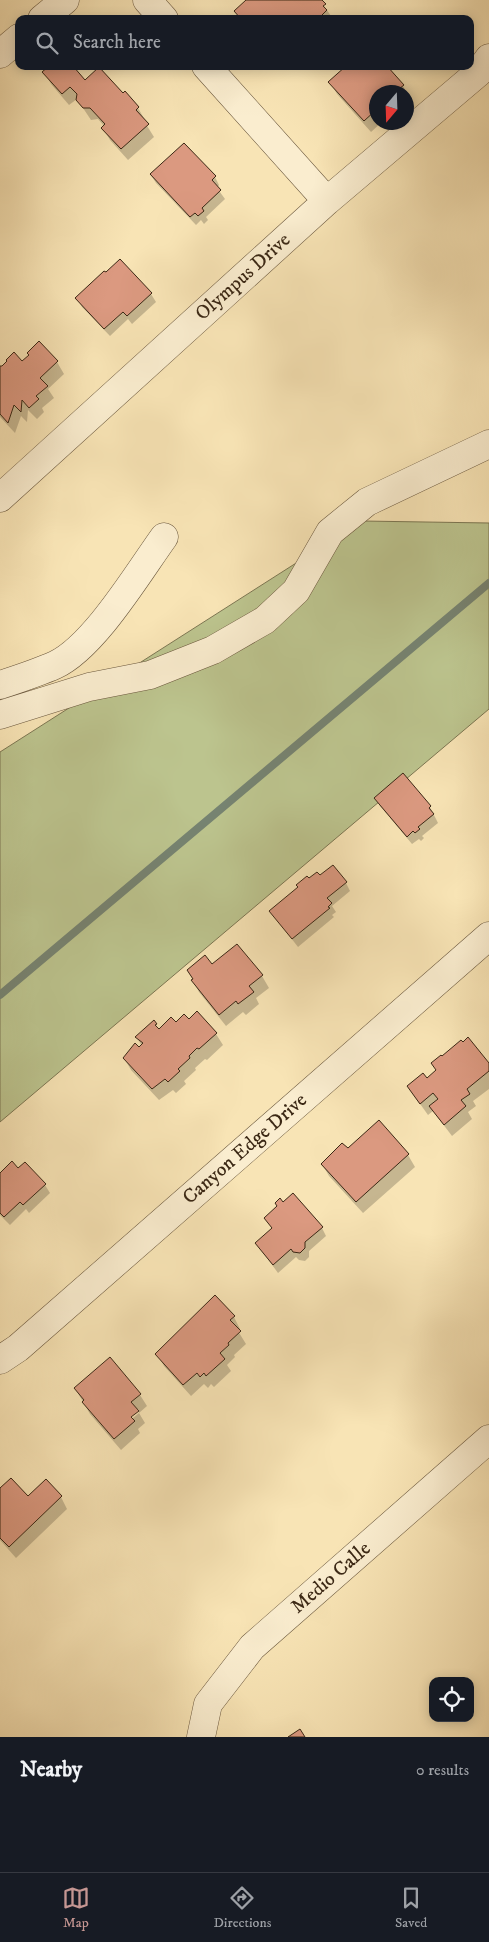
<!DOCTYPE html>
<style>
body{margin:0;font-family:"IM FELL DW Pica",serif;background:#20242c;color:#f1f3f6}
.controls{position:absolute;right:15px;bottom:15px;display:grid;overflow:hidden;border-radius:10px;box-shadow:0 2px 12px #0003}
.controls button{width:45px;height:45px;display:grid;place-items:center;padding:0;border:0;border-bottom:1px solid #363941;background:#171b24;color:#f1f3f6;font:25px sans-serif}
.compass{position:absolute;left:369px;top:85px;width:45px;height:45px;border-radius:50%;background:#171b24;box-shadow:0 2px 12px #0003;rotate:199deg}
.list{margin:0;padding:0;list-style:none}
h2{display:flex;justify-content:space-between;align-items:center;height:65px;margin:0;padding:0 20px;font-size:21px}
h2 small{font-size:16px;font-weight:400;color:#9ea1a6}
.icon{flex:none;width:28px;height:28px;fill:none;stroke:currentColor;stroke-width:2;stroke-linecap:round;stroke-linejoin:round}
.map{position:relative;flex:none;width:489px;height:1737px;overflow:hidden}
.search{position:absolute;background:#171b24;box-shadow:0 2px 12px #0003;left:15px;right:15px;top:15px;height:55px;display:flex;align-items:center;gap:12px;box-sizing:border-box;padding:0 18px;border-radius:10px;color:#9ea1a6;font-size:19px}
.sheet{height:135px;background:#171b24}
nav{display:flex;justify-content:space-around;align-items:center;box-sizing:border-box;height:70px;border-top:1px solid #363941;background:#171b24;font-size:14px;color:#9ea1a6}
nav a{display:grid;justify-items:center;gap:2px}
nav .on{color:#c59692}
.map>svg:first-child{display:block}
</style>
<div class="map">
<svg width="489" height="1737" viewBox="0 0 489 1737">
<rect width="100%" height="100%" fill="#f8e4b5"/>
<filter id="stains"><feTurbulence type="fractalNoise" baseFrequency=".004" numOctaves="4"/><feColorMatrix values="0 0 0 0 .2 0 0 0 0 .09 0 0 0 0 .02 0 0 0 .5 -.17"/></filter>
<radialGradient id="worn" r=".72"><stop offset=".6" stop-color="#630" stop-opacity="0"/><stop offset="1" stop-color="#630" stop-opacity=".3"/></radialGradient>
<path fill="#bcc48e" stroke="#7c7652" d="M362 521 489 523V709L0 1122V752Z"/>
<path fill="#0003" fill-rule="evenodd" d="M248 0H320L331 16V19H240L236 11Z
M44 72 85 81 123 95 125 93 138 108 145 120 144 121 154 137 128 160 110 140 103 128 105 127 98 119 91 120 77 99 69 105 51 84Z
M330 82 403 86 410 98 406 100V92H376V122H382L371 132 337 94Z
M151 175 215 177 219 185 217 188 225 199 206 217 208 220 204 224 201 220 196 225 156 183Z
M151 294 156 302 132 324 128 319 110 336 82 307 77 298Z
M39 343 57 362 64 374 48 389 54 398 42 408 44 412 37 419 28 410 27 422 21 416 15 433 0 417V368L22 363Z
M375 798 430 807 438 823 422 836 424 838 421 841 419 839 412 844 380 806Z
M319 877 346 883 350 891 332 906 336 912 332 915 334 917 298 947 270 911 308 880Z
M237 946 262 976 269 988 256 998 259 1004 246 1015 243 1012 226 1026 199 992 193 981Z
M189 1021 216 1034 223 1045 207 1060 205 1059 195 1068 196 1070 184 1081 186 1084 176 1093 173 1090 159 1100 131 1070 124 1058 142 1046 137 1038 154 1022 159 1030Z
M489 1065V1089L473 1101 476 1106 468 1112 472 1119 452 1136 433 1111 428 1115 408 1087 427 1080Z
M408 1155 415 1167 363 1213 329 1176 322 1164Z
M18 1170 45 1185 50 1193 29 1213 26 1209 10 1225 0 1215V1175Z
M266 1218 322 1228 326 1236 309 1251V1257L305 1261 299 1260 296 1257 278 1273 256 1243 273 1229Z
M234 1317 240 1329 238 1331 246 1344 234 1355 235 1357 227 1365 231 1371 214 1387 211 1384 208 1388 204 1384 191 1396 164 1366 157 1354Z
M110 1359 140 1395 147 1406 139 1413 145 1423 138 1429 140 1433 121 1450 90 1414 75 1388ZM139 1409V1413L128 1422 126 1420Z
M0 1490 28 1498 61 1497 67 1509 16 1558 0 1540Z"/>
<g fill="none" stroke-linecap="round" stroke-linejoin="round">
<path stroke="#768371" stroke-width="8" d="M0 995 489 583"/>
</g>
<path fill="#db9980" stroke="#3b2815" d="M246 0H322L326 4 323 6 327 10 318 19H241L234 11Z
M49 66H73L85 80 99 67 123 93 125 91 139 107 136 110 149 124 121 149 101 128 105 124 90 108H83L76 100 77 94 70 87 62 94 42 72Z
M346 66H387L404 85 395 92H376V110L364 121 328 82Z
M184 143 216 176 212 180 221 190 202 208 204 211 198 216 195 213 190 217 150 174Z
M120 259 152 293 127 316 123 312 104 329 75 298 104 271 106 272Z
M39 341 58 361 40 378 48 386 36 396 39 399 29 408 22 400 21 412 14 405 8 423 0 414V366H2L7 361 6 360 14 352 22 361 29 355 27 353Z
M403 773 431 806 429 808 434 814 418 827 420 829 415 833 413 831 407 837 374 798Z
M333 865 347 882 327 898 332 903 328 907 330 908 292 939 269 911 298 887 296 885 307 876 309 878 317 872 320 875Z
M237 944 263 975 249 986 254 992 238 1004 236 1001 219 1015 191 980 193 979 187 970 205 955 212 964Z
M197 1011 217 1033 199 1049 197 1048 189 1056 190 1058 178 1069 180 1071 168 1082 165 1079 152 1089 123 1058 135 1043 139 1047 143 1043 135 1037 154 1020 157 1024 155 1025 159 1029 171 1017 176 1022 184 1014 189 1019Z
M468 1037 489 1063V1071L467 1089 470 1094 461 1100 466 1106 444 1125 429 1106 438 1099 433 1093 420 1104 407 1086 423 1073 427 1078 436 1070 431 1063 441 1055 442 1056 461 1040 463 1042Z
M379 1120 409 1154 356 1202 321 1164 342 1143 348 1148Z
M12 1161 18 1168 25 1162 46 1184 23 1205 20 1202 4 1217 0 1213V1173Z
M293 1193 323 1227 305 1242V1248L300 1253 293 1252 291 1249 273 1265 255 1243 272 1228 264 1218 277 1206 275 1203 280 1198 283 1202Z
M215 1295 235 1316 230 1320 241 1331 228 1343 229 1345 220 1353 225 1359 206 1376 204 1373 200 1377 197 1373 183 1385 155 1354Z
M110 1357 141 1394 131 1402 139 1411 131 1417 135 1421 114 1439 82 1402 84 1400 74 1388Z
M11 1478 28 1496 46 1479 62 1496 9 1547 0 1538V1488Z
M300 1729 305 1737H288Z"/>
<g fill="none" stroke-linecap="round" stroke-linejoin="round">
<defs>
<path id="minor" d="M147 0 164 19
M42 19 65 0
M0 54 19 38
M206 66 327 201
M0 498 327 201 478 73 489 58
M0 685C18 679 37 673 55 665 94 647 138 573 164 537
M0 715 89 687 150 675 213 650 265 620 296 591 330 532 367 502 489 444
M0 1360 18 1348 489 936
M201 1737 208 1704 252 1647 489 1439"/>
</defs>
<use href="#minor" stroke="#6a573d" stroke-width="29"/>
<use href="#minor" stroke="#faedcf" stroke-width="28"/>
</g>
<g text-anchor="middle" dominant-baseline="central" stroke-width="4" stroke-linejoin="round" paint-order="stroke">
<g font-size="20" fill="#3b2815" stroke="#faedcf">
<text transform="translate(243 277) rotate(-42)">Olympus Drive</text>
<text transform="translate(245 1149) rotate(-41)">Canyon Edge Drive</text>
<text transform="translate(331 1578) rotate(-41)">Medio Calle</text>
</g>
</g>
<rect width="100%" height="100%" filter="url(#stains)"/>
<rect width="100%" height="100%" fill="url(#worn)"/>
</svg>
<div class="controls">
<button><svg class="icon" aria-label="locate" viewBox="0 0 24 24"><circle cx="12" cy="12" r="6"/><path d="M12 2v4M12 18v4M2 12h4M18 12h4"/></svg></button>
</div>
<svg class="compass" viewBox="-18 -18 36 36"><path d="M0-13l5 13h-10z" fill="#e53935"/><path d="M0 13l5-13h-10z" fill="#9ea1a6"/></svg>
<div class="search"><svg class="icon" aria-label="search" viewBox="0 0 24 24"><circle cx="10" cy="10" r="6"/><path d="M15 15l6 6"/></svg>Search here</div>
</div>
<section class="sheet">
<h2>Nearby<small>0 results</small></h2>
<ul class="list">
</ul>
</section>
<nav>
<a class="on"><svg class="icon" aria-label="map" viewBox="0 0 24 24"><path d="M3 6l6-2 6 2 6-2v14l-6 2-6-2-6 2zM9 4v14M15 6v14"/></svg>Map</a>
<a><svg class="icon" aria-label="directions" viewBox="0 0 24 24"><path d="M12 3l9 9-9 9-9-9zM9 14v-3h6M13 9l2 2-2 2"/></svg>Directions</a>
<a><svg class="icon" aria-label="saved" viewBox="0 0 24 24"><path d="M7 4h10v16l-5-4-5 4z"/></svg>Saved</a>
</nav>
